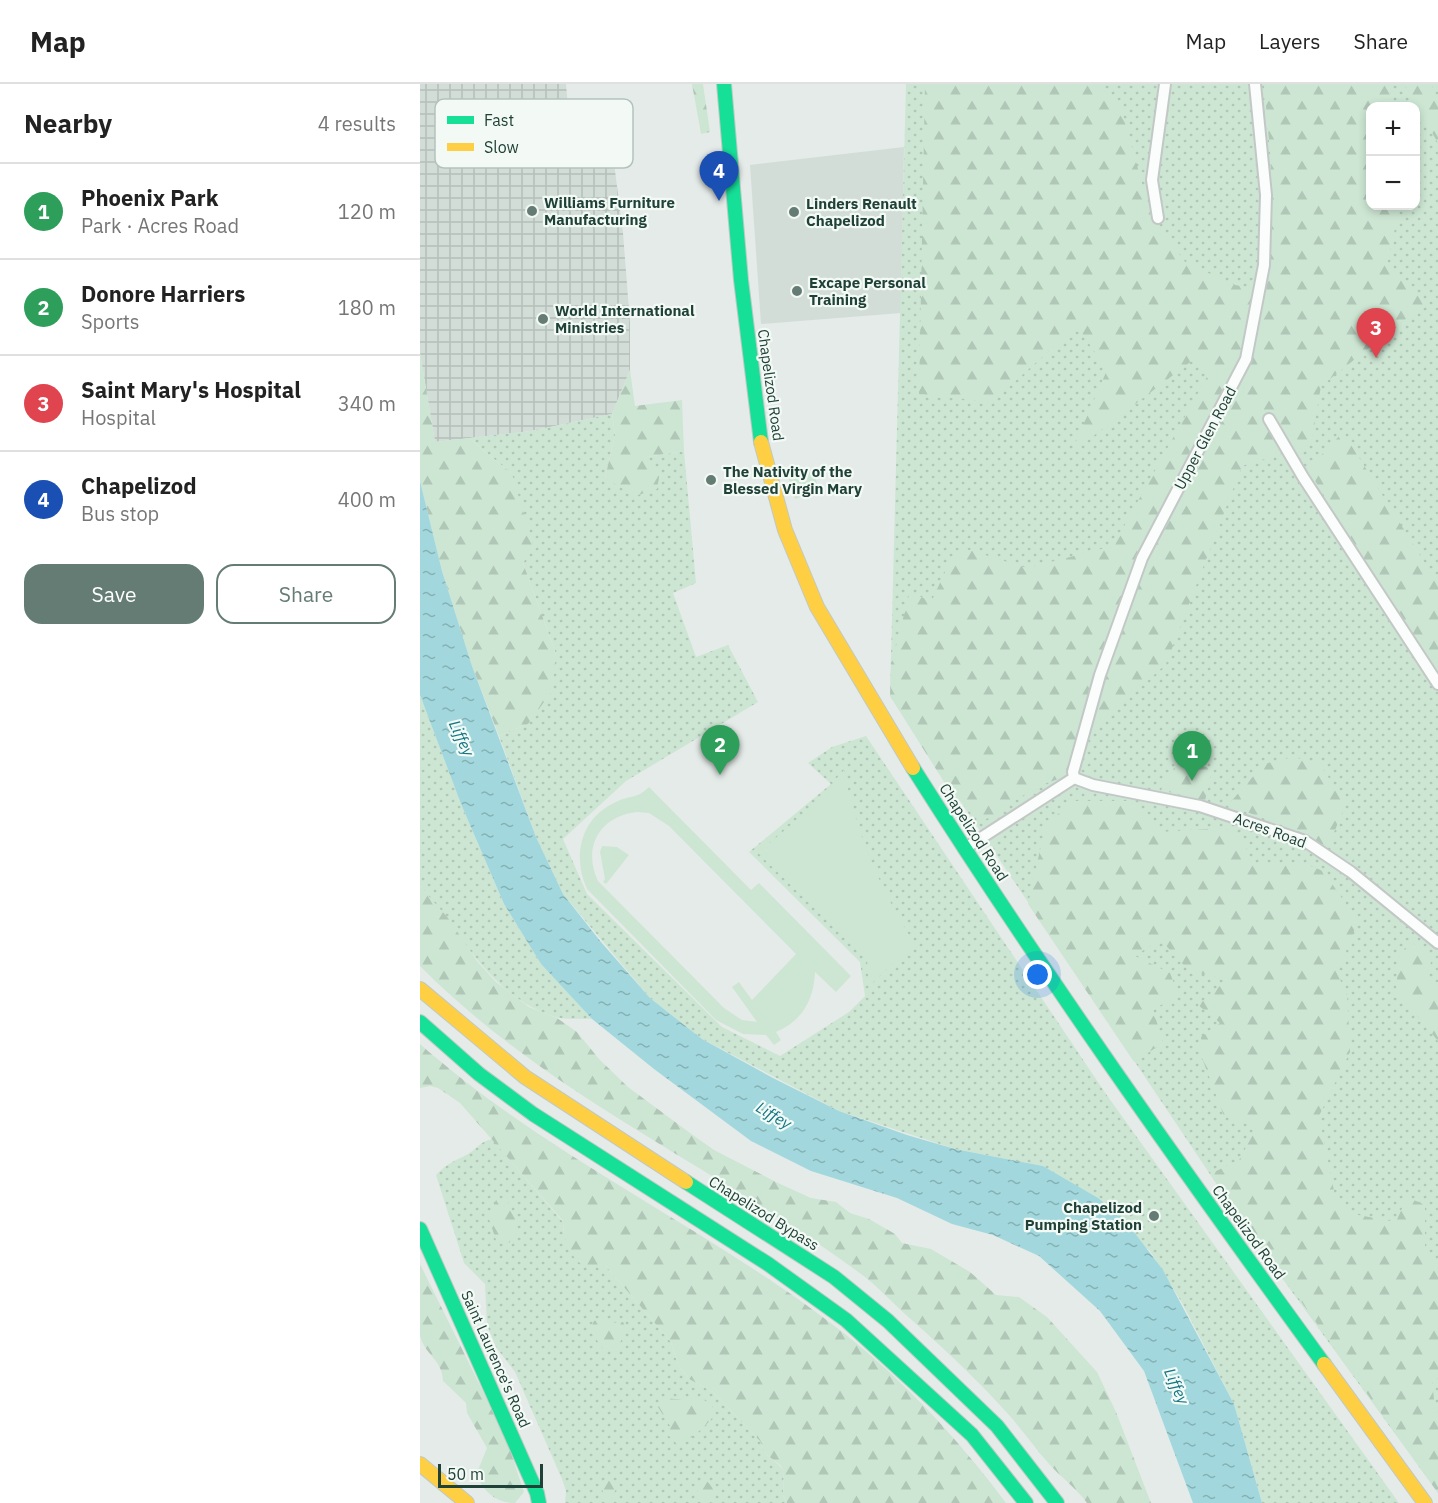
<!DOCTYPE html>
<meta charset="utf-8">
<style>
body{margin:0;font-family:"IBM Plex Sans",sans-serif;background:#f6f6f6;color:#222}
.controls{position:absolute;right:18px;top:18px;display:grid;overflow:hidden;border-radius:12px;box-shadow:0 3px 9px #0003}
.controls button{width:54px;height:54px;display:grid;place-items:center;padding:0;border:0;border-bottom:2px solid #e0e0e0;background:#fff;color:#222;font:30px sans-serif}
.scale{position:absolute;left:18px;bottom:15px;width:105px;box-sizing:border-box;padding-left:6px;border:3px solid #204137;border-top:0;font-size:16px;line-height:21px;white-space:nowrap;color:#204137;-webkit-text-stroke:4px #f3faf6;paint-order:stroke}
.you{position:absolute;left:618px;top:891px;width:21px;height:21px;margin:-15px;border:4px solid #fff;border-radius:50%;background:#1a73e8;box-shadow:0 0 0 9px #1a73e833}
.badge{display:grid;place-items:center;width:39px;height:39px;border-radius:50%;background:#657c75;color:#fff;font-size:20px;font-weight:700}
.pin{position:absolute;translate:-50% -50px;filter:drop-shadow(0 2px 3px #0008)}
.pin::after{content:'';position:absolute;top:32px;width:21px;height:18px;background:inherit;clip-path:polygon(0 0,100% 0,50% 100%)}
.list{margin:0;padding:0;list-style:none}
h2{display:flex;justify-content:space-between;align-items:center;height:78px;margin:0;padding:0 24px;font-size:26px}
h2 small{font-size:20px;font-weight:400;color:#767676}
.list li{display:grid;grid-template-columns:39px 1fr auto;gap:18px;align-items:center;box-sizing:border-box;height:96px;padding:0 24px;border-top:2px solid #e0e0e0}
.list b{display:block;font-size:22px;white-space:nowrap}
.list p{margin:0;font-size:20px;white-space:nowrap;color:#767676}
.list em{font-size:20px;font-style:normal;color:#767676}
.actions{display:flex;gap:12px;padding:18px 24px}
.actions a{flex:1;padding:14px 0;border:2px solid #657c75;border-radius:18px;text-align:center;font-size:21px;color:#657c75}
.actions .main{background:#657c75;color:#fff}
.map{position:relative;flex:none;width:1018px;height:1419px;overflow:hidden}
header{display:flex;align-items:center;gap:36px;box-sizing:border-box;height:84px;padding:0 30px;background:#fff;border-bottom:2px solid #e0e0e0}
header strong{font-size:28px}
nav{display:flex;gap:33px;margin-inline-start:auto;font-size:21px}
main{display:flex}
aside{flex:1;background:#fff}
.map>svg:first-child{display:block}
</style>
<header>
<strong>Map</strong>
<nav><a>Map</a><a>Layers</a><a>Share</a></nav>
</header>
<main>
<aside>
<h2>Nearby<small>4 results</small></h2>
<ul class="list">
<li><span class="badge" style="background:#2e9e5b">1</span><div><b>Phoenix Park</b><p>Park · Acres Road</p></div><em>120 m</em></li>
<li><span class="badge" style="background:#2e9e5b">2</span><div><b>Donore Harriers</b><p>Sports</p></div><em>180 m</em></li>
<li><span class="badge" style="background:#e0444e">3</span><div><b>Saint Mary's Hospital</b><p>Hospital</p></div><em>340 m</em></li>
<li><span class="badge" style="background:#1a4fb4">4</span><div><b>Chapelizod</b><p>Bus stop</p></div><em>400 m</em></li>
</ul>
<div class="actions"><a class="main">Save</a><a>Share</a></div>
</aside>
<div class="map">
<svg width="1018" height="1419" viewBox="0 0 1018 1419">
<defs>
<pattern id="industrial-grid" width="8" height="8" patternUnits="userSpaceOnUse" patternTransform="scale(1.5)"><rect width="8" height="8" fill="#d2ddd8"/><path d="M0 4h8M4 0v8" fill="none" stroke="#b4bfba"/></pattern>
<pattern id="grass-dots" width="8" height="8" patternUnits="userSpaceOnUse" patternTransform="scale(1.5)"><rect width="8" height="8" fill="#cde6d3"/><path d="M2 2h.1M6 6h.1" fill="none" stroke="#b0c6b6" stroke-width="1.8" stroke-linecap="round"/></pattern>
<pattern id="forest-firs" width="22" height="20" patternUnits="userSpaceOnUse" patternTransform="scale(1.5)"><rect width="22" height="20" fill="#cde6d3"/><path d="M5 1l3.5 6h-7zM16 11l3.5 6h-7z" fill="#b0c6b6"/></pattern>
<pattern id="water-ripples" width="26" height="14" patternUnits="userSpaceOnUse" patternTransform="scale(1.5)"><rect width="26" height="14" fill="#a2d8dd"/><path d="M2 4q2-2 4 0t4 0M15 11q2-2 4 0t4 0" fill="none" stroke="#84b1b4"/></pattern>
</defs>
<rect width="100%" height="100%" fill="#e5ebe8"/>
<path fill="#d2ddd8" d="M484 63 481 229 341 240 330 81Z"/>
<path fill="url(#industrial-grid)" d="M0 0H146L149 35 183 54 193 71 203 149 210 239V286L192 330 111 347 15 358 0 269Z"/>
<path fill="url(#grass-dots)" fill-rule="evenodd" d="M486 0H1018V1409L830 1150 470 612ZM950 22H996V122H950Z
M192 330 195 351 185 394 226 373 264 367 276 499 253 509 276 573 308 561 338 618 206 697 143 755 167 810 302 943 360 972 429 928 445 912 440 878 329 768 411 700 388 679 412 663 446 652 686 1010 979 1419H842L814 1320 762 1219 730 1167 623 1082 535 1065 419 1027 282 955 230 914 143 810 116 753 79 652 108 640 136 570 103 479 92 390 49 354 111 347Z
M0 611 41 720 84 820 121 880 172 935C160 934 146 936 135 933 72 914 41 849 0 802Z
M72 1055 143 1138C143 1162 161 1179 185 1181L251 1258 258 1281 269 1295 293 1308 340 1357 347 1371 359 1381 364 1387 363 1411 367 1419H145L146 1407 142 1395 95 1288 76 1263 67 1241 65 1200 44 1179 16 1091C29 1078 33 1078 48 1070 58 1064 59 1058 72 1055Z"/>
<path fill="url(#forest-firs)" d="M272 0H283L290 48 281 50Z
M505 0H682L702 27 731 132 766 179 815 201 844 206 851 79 844 0H968L974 22H950V122H980L967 180 1006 219 901 302 891 361 822 382 746 580 654 664 647 692 618 702 560 739 546 718 536 717 470 612 471 582 490 507 511 518 534 469 546 465 607 484 693 462 788 291 773 276 651 369 687 286 657 242 572 318 499 310Z
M984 0H1011L1018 16V59Z
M0 269 15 358 49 354 92 390 114 464 103 479 136 570 132 607 108 640 79 652 52 582 22 487 0 397Z
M210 286 215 322 262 316 264 367 227 373 240 388 237 405 215 412 185 394 195 351 192 330Z
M923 348 1018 500V590L950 488 888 385Z
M873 673 899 679 926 720 907 765 880 748 808 721 844 680Z
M764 676 792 685 785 717 741 706 751 687Z
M655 717H710L741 748 801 744 819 749 834 782 881 778 903 787 938 837 917 890 927 909 930 968 899 1032 915 1112 933 1130 976 1138 987 1113 1005 1121V1170L1018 1177V1294L1012 1295 1015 1326 1018 1328V1409L790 1090 819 1076 837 1043 804 1032 782 974 781 953 800 939 778 921 808 895 769 887 740 855 715 872 750 889 759 912 733 925 743 959 714 978 608 820 626 739Z
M0 802 28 834 57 877 76 898 109 923 137 934 157 948 179 975 208 1003 270 1049 294 1066 358 1099 391 1114 416 1118 430 1129 449 1135 475 1150 482 1159 511 1165 550 1188 576 1211 599 1213 627 1233 677 1288 696 1328 731 1419H667C656 1404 642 1394 629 1380 615 1364 603 1347 589 1331 557 1295 521 1262 485 1230 472 1218 459 1204 445 1193 298 1083 132 1015 0 882Z
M989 857 1012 872 1007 900 1018 898V957L976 906 979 874Z
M0 960C137 1081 309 1152 448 1269 499 1313 546 1365 586 1419H367L363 1411 364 1387 360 1381 347 1371 340 1357 293 1308 269 1295 258 1281 251 1258 185 1181C180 1181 176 1182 171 1183 152 1183 143 1152 143 1137L40 1019 18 1004 10 1002 0 1004Z
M76 1116H87L95 1132 97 1149 89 1159H77L69 1135Z
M0 1180 86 1354 104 1408 95 1419C76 1419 64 1408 56 1391L67 1364 47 1329 46 1319 23 1297C22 1275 5 1271 0 1252 0 1236 0 1198 0 1180Z
M182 1234 188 1239 203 1238 207 1246 196 1266 183 1265 170 1246 174 1237Z
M275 1311 291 1320 295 1330C285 1344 273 1353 258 1361L247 1350 250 1342 238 1323 245 1314 265 1316Z
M186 1395 198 1401 191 1415H185L181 1401Z
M284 1395C292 1401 297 1409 295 1419L280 1416 277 1404Z"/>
<path fill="#cde6d3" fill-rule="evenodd" d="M393 385 399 406 375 415 367 390Z
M424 686C436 750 460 804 494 859L449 902 447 875 338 769 415 703V696Z
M229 703 331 806 339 799 431 892 416 908 395 888C394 916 382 937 356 948L361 956 354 961 346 951 323 950 296 936 167 805C152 773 160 734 196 718 210 711 217 715 229 703ZM217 728 229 729 249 742 376 870 332 916 319 898 312 903 337 938 322 936 304 924 178 797C162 763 180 732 217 728Z
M182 762 197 763 209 771 186 800 183 798 185 795 180 768Z"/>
<path fill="url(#water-ripples)" d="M0 397 22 487 52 582 116 753 143 810 181 858 230 914 282 955 353 994 419 1027 487 1051 535 1065 623 1082 678 1114 704 1135 743 1186 814 1320 842 1419H773L724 1287 680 1227 619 1172 573 1151 532 1140 477 1114 391 1087 331 1057 234 985 172 935 121 880 84 820 41 720 0 611Z"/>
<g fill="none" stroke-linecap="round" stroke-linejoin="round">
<defs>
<path id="street" d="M738 134 732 96 745 0
M849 335 883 393 1018 600
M654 694 653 688 680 591 722 474 826 275 844 181 846 111 835 0
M654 694 673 701 780 722 885 757 931 788 1018 859
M544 765 654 694"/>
<path id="fast" d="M304 0 321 196 341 358
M493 684C622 888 762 1085 904 1280
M0 938 59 990 113 1030 348 1180 426 1236 552 1351 606 1419
M266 1098 414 1193 468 1237 577 1342 637 1419
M0 1145 117 1409 119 1419"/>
<path id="slow" d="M341 358 365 446 397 523 493 684
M0 905 105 993 266 1098
M904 1280 1005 1419
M0 1380 47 1419"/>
</defs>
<use href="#street" stroke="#c2c8c5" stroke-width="14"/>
<use href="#fast" stroke="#c0c9c5" stroke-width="16"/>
<use href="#slow" stroke="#c0c9c5" stroke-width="16"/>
<use href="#street" stroke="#fbfcfc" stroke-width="10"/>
<use href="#fast" stroke="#16e098" stroke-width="14"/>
<use href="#slow" stroke="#ffcf43" stroke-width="14"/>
</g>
<g fill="#657c75" stroke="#f3faf6" stroke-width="2">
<circle cx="112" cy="127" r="6"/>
<circle cx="374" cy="128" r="6"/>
<circle cx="377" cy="207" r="6"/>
<circle cx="123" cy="235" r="6"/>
<circle cx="291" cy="396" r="6"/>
<circle cx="734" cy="1132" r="6"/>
</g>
<g text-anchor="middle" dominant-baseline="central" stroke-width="4.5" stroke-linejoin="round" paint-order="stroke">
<g font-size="15" font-weight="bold" fill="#204137" stroke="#f3faf6" text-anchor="start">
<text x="124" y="118">Williams Furniture<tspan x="124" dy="17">Manufacturing</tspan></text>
<text x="386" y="119">Linders Renault<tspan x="386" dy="17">Chapelizod</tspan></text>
<text x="389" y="198">Excape Personal<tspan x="389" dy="17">Training</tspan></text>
<text x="135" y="226">World International<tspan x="135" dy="17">Ministries</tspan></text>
<text x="303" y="387">The Nativity of the<tspan x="303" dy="17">Blessed Virgin Mary</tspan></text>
<text x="722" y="1123" text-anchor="end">Chapelizod<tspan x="722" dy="17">Pumping Station</tspan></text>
</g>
<g font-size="15" fill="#204137" stroke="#f3faf6">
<text transform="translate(351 301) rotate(82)">Chapelizod Road</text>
<text transform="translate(785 354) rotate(-62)">Upper Glen Road</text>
<text transform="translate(850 746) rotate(20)">Acres Road</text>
<text transform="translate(554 748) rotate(57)">Chapelizod Road</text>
<text transform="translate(344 1129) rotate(32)">Chapelizod Bypass</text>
<text transform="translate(829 1148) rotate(54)">Chapelizod Road</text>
<text transform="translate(76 1275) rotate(66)">Saint Laurence's Road</text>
</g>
<g font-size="16" font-style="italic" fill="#137684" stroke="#f3faf6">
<text transform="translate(42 654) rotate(65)">Liffey</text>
<text transform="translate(354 1031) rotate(31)">Liffey</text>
<text transform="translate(757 1302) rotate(66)">Liffey</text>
</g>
</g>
<rect x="15" y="15" width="198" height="69" rx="9" fill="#f3faf6" stroke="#b4c2bd" stroke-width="1.5"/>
<rect x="27" y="32" width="27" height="8" fill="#16e098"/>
<rect x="27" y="59" width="27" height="8" fill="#ffcf43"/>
<g font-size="16" fill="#204137">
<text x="64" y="42">Fast</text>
<text x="64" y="69">Slow</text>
</g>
</svg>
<div class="controls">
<button>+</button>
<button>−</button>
</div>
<div class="scale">50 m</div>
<div class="you"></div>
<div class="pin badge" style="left:772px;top:697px;background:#2e9e5b">1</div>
<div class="pin badge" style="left:300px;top:691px;background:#2e9e5b">2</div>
<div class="pin badge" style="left:956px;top:274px;background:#e0444e">3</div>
<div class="pin badge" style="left:299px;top:117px;background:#1a4fb4">4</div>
</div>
</main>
